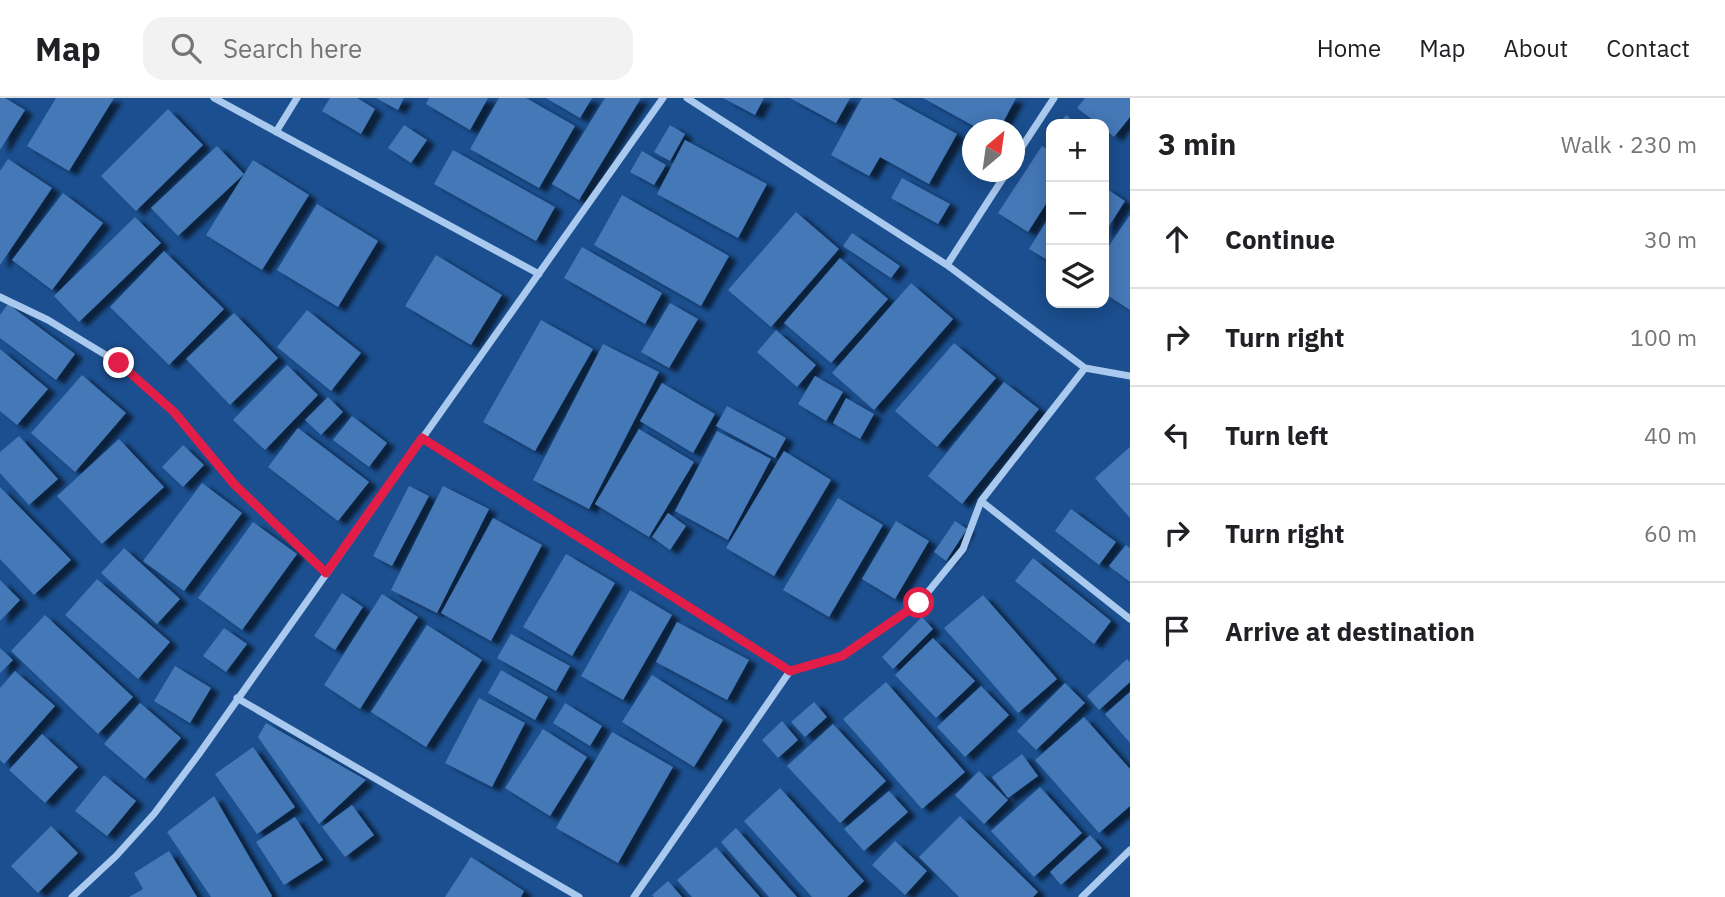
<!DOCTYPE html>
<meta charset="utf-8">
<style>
body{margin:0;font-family:"IBM Plex Sans",sans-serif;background:#f2f2f2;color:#202124}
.controls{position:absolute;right:21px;top:21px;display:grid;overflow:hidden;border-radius:14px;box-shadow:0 4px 18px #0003}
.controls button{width:63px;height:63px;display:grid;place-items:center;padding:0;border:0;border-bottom:2px solid #e0e0e0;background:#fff;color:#202124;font:35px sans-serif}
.compass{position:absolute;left:962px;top:21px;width:63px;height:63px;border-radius:50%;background:#fff;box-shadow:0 4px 18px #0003;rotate:29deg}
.stop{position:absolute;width:21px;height:21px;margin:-16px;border:5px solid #e11d48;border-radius:50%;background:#fff}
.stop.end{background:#e11d48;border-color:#fff;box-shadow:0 2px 7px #0008}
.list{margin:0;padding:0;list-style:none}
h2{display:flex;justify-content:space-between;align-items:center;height:91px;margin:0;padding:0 28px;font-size:30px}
h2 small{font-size:23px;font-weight:400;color:#757577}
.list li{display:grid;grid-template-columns:46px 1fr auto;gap:21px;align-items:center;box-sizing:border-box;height:98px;padding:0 28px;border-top:2px solid #e0e0e0}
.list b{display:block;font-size:26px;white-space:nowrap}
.list em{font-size:23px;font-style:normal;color:#757577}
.icon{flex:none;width:38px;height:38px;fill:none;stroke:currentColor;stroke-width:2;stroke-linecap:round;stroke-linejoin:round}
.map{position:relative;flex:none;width:1130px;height:799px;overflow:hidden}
header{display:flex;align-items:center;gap:42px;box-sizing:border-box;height:98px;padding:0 35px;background:#fff;border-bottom:2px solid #e0e0e0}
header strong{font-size:33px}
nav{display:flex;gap:38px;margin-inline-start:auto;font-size:24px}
.search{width:490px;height:63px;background:#f2f2f2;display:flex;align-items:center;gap:18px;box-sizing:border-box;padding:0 24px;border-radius:21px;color:#757577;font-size:26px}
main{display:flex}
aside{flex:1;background:#fff}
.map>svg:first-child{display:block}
</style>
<header>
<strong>Map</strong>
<div class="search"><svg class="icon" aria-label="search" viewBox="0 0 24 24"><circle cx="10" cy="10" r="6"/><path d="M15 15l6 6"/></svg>Search here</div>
<nav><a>Home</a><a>Map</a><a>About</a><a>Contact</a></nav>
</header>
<main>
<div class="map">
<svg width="1130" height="799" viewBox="0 0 1130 799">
<defs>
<filter id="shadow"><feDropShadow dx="8" dy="4.5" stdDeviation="2" flood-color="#0009"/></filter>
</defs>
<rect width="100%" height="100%" fill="#1b4f8f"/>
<path fill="#4478b7" filter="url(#shadow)" d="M0 0H5L25 12 0 52Z
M56 0H114L69 73 27 48Z
M330 0H357L375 11 361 36 322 13Z
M376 0H404L398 12Z
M429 0H488L470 32 426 6Z
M499 0H526L575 28 539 90 470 51Z
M546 0H592L580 20Z
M605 0H641L579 102 552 86Z
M723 0H764L755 17Z
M790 0H850L836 25Z
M862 0H891L957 36 929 86 880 59 869 78 831 57Z
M923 0H1016L999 32H981Z
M1085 0H1130V19L1114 39 1104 30V26H1098L1077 10Z
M168 11 203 47 136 113 101 78Z
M1066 17 1077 26H1059Z
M404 27 427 42 411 65 388 50Z
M670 27 685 36 670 63 654 54Z
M685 42 767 86 738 140 657 96Z
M217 48 244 76 178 138 151 110Z
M1042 48 1051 54V98L1028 134 998 115Z
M453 52 555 109 536 143 434 86Z
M642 53 666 67 654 87 630 74Z
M8 61 52 90 0 167V73Z
M253 62 309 97 262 172 206 137Z
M902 80 950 106 938 126 891 100Z
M1104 89 1125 103 1104 136Z
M63 95 103 125 52 192 12 162Z
M622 97 729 158 701 208 594 147Z
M317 106 378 143 338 209 277 172Z
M796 114 839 151 771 229 728 192Z
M1051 116V164L1029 151Z
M1130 117V212L1104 195V155Z
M135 119 161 145 79 224 54 198Z
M852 135 900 168 891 180 843 148Z
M582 149 662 195 645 226 564 180Z
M164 153 224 211 169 267 110 209Z
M436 157 502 197 471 247 405 208Z
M840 160 888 201 831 265 784 225Z
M911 185 953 221 874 312 832 275Z
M670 205 698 221 669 270 641 254Z
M8 206 75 256 56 282 0 240V217Z
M307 212 361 255 331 293 277 249Z
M234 215 278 260 230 307 186 261Z
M541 222 593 251 535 353 483 324Z
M776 232 816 267 797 289 757 254Z
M954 245 996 280 937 349 895 313Z
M603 246 659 274 589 411 533 382Z
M0 251 48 291 17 327 0 313Z
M287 267 318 297 265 352 233 322Z
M82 277 126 315 75 374 31 335Z
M815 278 843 294 826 323 798 306Z
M1004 284 1039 311 962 406 928 378Z
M662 285 715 316 693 355 640 323Z
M328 299 343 314 321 337 305 322Z
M846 300 874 316 860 341 833 325Z
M727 308 786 340 775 360 716 328Z
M352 318 387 345 369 369 333 342Z
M298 330 369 384 338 423 268 369Z
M639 331 694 364 649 439 595 406Z
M717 333 771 361 728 442 675 413Z
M19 338 58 381 29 407 0 375V354Z
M119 341 164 389 102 446 57 398Z
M183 347 204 367 183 389 162 369Z
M1130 349V420L1095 380Z
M784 353 831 382 774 478 726 450Z
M202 385 242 415 184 493 143 463Z
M409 388 429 398 392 468 373 458Z
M443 388 489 411 437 515 391 492Z
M0 389 71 462 34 497 0 461Z
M838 400 883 427 829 519 783 492Z
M1071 411 1116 444 1099 467 1055 433Z
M668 415 686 428 670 452 652 439Z
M493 420 542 447 491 543 441 515Z
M896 423 929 443 895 501 862 481Z
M955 423 967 431 946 463 934 454Z
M253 424 297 456 242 532 198 500Z
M1126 447 1130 450V484L1109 468Z
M124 450 180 501 157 526 101 475Z
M566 456 615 485 572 558 523 529Z
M1033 460 1111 523 1094 546 1015 483Z
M97 481 170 544 138 581 65 517Z
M0 482 20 502 0 523Z
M630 492 672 517 623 602 581 578Z
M342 495 363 509 335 552 314 538Z
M382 496 418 519 360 611 324 587Z
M983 497 1057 581 1018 615 944 530Z
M45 517 133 599 98 636 11 553Z
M922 519 933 531 893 571 882 559Z
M677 524 749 562 727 602 656 564Z
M427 527 482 562 426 649 371 614Z
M224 530 247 546 226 574 203 558Z
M511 536 570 568 556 593 497 560Z
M933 540 975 583 936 620 895 577Z
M0 550 13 562 0 575Z
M1127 561 1130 564V584L1099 612 1087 598Z
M175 568 211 590 190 625 154 603Z
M501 572 548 599 535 622 488 595Z
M15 573 55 608 4 666 0 662V590Z
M652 577 723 622 694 669 622 624Z
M886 584 965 674 922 711 843 621Z
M1065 585 1085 605 1036 652 1017 633Z
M981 588 1009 617 965 659 937 629Z
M1130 594V645L1105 616Z
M479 600 525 625 492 689 445 665Z
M814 604 827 619 805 639 791 624Z
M140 605 181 640 145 681 104 646Z
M565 605 602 628 590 648 553 625Z
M1084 619 1130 671V708L1099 735 1035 662Z
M782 623 798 642 778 660 762 642Z
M266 625 366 682 319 726 258 639Z
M833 626 886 683 840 725 787 668Z
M543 631 587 659 550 718 505 690Z
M612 634 673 669 618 765 556 730Z
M42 636 78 669 45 705 9 672Z
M253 649 295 709 257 736 215 676Z
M1022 656 1038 678 1008 700 992 679Z
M979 673 1008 702 984 726 955 697Z
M104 677 136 703 107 738 75 713Z
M1040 689 1082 735 1034 779 991 733Z
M780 690 864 783 847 799H812L744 723Z
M889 693 908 714 864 753 844 731Z
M214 698 272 798 271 799H211L167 734Z
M352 707 374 737 345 759 322 729Z
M960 718 1038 794 1033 799H959L919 759Z
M295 719 323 762 284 787 256 744Z
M51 728 78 755 38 795 11 768Z
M736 730 797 799H769L721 744Z
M1090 737 1102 750 1061 787 1050 774Z
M895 743 927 773 905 797 872 767Z
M716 749 760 799H692L677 782Z
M169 753 197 799H129L143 791 134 775Z
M471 759 524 793 521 799H445Z
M668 783 682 799H654L652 797Z"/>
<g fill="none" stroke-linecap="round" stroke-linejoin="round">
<path stroke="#a9c9ee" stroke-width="7" d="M214 0 539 176
M687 0 947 167 1085 270 1130 278
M276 34 297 0
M1014 61 1054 0
M947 167 1007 74
M0 199 48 222 119 265 174 314 234 386 326 475
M422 340 790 573
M981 403 1130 521
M237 600 579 799
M72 799 116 758 154 716 199 656 663 0
M634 799 790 573 842 558 919 505 963 451 981 403 1085 270
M1082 799 1130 752"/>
</g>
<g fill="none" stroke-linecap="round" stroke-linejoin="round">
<path stroke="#e11d48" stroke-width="9" d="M119 265 174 314 234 386 326 475 422 340 790 573 842 558 919 505"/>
</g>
</svg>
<div class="controls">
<button>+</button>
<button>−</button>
<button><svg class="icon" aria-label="layers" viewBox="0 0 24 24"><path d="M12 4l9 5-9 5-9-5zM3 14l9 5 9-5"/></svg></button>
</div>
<svg class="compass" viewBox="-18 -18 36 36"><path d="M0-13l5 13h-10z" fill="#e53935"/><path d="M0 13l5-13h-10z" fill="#757577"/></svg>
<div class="stop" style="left:919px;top:505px"></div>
<div class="stop end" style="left:119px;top:265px"></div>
</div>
<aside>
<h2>3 min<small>Walk · 230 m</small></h2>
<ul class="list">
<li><svg class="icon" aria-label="ahead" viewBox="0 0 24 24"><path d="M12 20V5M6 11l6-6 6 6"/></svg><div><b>Continue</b></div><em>30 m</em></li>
<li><svg class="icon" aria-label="right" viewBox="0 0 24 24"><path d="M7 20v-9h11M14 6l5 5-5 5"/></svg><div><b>Turn right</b></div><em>100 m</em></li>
<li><svg class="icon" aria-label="left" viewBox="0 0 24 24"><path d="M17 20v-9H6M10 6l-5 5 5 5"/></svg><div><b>Turn left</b></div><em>40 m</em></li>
<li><svg class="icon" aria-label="right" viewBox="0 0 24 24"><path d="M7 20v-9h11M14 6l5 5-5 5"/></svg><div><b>Turn right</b></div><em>60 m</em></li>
<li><svg class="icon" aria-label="arrive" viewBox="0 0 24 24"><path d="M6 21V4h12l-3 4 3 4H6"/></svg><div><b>Arrive at destination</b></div></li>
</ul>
</aside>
</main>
